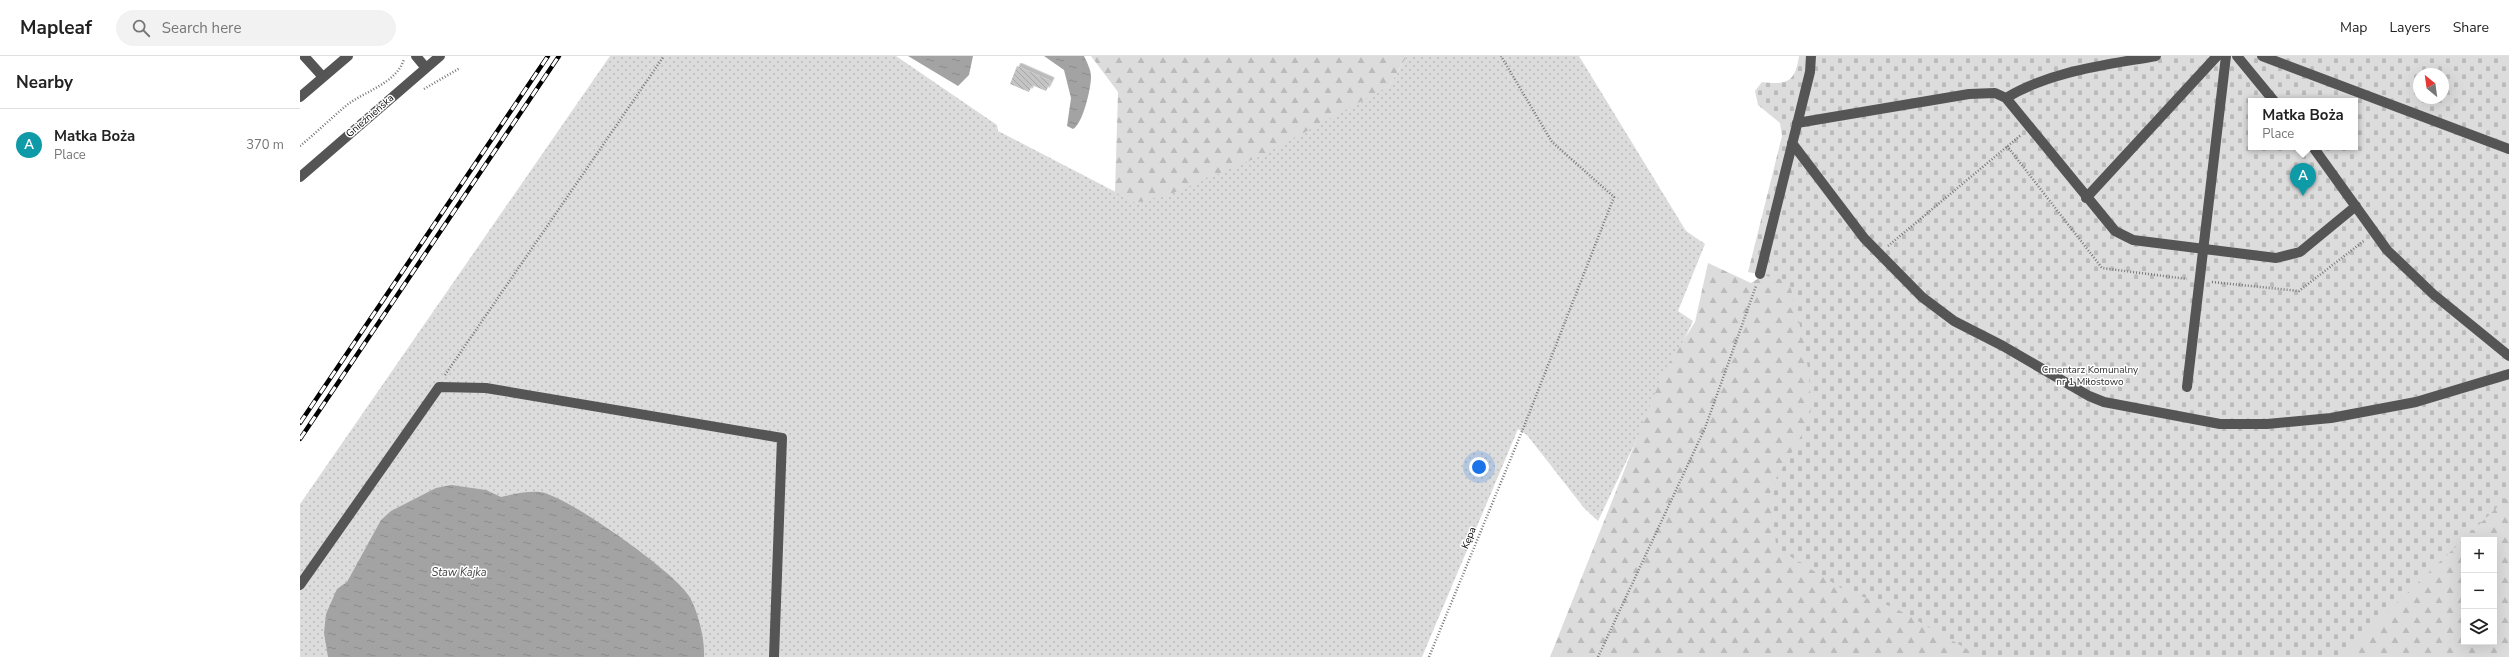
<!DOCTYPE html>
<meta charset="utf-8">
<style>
body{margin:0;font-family:"Nunito Sans",sans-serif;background:#f2f2f2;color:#222}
.controls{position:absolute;right:12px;bottom:12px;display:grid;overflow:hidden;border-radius:0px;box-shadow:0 4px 16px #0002}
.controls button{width:36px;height:36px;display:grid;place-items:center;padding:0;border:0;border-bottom:1px solid #e0e0e0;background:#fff;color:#222;font:20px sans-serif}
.compass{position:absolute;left:2113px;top:12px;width:36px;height:36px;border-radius:50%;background:#fff;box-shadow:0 4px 16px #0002;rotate:331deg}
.you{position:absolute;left:1179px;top:411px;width:14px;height:14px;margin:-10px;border:3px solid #fff;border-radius:50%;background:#1a73e8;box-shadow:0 0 0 6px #1a73e833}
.badge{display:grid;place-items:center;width:26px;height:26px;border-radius:50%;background:#2563eb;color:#fff;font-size:13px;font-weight:700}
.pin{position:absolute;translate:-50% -33px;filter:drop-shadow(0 1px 2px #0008)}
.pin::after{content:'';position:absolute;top:21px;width:14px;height:12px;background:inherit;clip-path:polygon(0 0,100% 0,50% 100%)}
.popup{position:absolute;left:1948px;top:42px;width:110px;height:52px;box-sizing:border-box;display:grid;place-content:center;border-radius:0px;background:#fff;filter:drop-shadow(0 1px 3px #0005);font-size:13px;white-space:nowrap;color:#767676}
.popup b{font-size:15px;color:#222}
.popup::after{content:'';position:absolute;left:50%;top:100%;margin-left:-8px;border:8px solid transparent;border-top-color:#fff}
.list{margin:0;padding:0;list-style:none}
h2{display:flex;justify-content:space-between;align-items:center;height:52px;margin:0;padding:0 16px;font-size:17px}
h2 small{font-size:13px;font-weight:400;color:#767676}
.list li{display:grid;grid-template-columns:26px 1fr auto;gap:12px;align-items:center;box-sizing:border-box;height:72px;padding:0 16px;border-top:1px solid #e0e0e0}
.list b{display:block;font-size:15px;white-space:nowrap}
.list p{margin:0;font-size:13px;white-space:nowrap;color:#767676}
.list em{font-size:13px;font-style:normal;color:#767676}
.icon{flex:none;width:22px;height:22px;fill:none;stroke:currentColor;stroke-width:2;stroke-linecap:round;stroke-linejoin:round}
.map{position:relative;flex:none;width:2209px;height:601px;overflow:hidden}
header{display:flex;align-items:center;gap:24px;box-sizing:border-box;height:56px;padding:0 20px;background:#fff;border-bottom:1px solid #e0e0e0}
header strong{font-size:19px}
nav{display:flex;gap:22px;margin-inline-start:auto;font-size:14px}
.search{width:280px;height:36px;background:#f2f2f2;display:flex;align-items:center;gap:10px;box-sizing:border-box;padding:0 14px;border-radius:22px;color:#767676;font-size:15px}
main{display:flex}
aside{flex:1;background:#fff}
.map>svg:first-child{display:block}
</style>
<header>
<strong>Mapleaf</strong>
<div class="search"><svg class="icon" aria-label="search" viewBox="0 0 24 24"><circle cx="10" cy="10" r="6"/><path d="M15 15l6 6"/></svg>Search here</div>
<nav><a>Map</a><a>Layers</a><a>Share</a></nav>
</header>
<main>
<aside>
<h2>Nearby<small></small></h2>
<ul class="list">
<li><span class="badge" style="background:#0f9aa8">A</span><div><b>Matka Boża</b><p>Place</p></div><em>370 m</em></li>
</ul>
</aside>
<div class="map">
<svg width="2209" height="601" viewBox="0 0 2209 601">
<defs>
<pattern id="green-dots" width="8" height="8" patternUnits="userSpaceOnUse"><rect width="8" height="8" fill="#dcdcdc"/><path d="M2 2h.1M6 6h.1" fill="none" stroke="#bbb" stroke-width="1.8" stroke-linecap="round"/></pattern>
<pattern id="forest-firs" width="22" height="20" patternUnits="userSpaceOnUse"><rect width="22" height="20" fill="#dcdcdc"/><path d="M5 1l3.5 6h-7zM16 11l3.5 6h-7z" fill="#bbb"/></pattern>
<pattern id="cemetery-stones" width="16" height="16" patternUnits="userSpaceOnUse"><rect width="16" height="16" fill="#dcdcdc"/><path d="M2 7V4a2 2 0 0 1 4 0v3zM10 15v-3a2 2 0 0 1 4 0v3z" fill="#bbb"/></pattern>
<pattern id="water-ripples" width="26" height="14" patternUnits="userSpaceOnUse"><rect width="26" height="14" fill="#a3a3a3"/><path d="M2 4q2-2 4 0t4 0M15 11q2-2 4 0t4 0" fill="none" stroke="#8b8b8b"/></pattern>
<pattern id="building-back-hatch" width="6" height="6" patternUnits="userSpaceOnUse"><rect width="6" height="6" fill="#c4c4c4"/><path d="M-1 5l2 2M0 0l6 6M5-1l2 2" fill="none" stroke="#a7a7a7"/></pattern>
<filter id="shadow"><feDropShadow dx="3.5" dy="-3.5" stdDeviation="0" flood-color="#0004"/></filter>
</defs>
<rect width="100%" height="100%" fill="#fff"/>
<path fill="url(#green-dots)" d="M310 0H596L697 69 698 75 837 147 1089 30 1107 0H1279L1386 175 1405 188 1378 255 1393 265 1298 465 1284 452 1227 379 1218 373 1122 601H0V448Z"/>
<path fill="url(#forest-firs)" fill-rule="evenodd" d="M791 0H1107L1089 30 963 99 873 137 836 147 815 136 818 36Z
M1408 207 1451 227 1475 212 2209 218V601H1250L1363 317 1395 266ZM2164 484H2194V586H2164Z"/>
<path fill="url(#cemetery-stones)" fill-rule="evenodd" d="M1499 0H2209V440L2040 601H1681L1595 552 1546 535 1480 494 1476 488 1470 433 1510 365C1514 318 1500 270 1489 225L1448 216 1482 80 1480 67 1458 49 1455 35 1462 26C1488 29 1495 26 1499 0ZM2119 18H2143V42H2119ZM1951 45H2055V91H1951Z"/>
<path fill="url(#water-ripples)" d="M608 0H673L669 19 658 30Z
M744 0H784C787 7 791 13 791 21 791 32 783 68 773 73L767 70 771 42 764 14Z
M151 429 186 434 201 441C213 438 227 435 240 436 266 439 375 516 389 540 398 555 405 583 404 601H28L24 577 26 558 33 542 37 533 47 526 81 464 91 455 136 432Z"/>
<path fill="url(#building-back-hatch)" filter="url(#shadow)" d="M717 10 751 25 746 35 732 29 729 36 710 28Z"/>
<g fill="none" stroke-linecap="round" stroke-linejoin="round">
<path stroke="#777" stroke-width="2.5" stroke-dasharray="1 2" stroke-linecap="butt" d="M124 33 160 12
M0 90C16 77 31 62 47 49 65 35 97 27 104 3
M1707 90 1802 212 1887 223
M1588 190 1721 79
M1912 226 1999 235 2065 184
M145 319 364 0
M1129 601 1225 368 1314 141 1252 86 1201 0
M1298 601 1405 372 1456 230"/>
<path stroke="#555" stroke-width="10" d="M4 0 23 21
M116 0 126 12
M1937 0 1974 45
M1962 0 2209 93
M0 41 48 0
M1706 42 1815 175 1833 184 1976 202 2000 196 2056 150
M1497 67 1669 38 1695 37 1706 42C1750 15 1806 9 1856 0
M1492 87 1564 182 1622 241 1654 265 1703 290 1789 340 1804 346 1920 368H1967L2031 362 2116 346 2209 318
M2013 91 2087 194 2133 238 2209 300
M0 121 140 0
M1786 142 1917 0
M1460 218 1510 16 1511 0
M1887 331 1926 0
M0 529 139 331 186 332 482 382 474 601"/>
<defs>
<path id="rail" d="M0 367 248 0
M0 383 259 0"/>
</defs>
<use href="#rail" stroke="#000" stroke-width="4.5"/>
<use href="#rail" stroke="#fff" stroke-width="3" stroke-dasharray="9" stroke-linecap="butt"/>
</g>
<g text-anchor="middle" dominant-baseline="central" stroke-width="3" stroke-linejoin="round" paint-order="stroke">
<g font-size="10" fill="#000" stroke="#fff">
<text transform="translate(70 60) rotate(-41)">Gnieźnieńska</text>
<text transform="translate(1169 482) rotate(-68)">Kępa</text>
</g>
<g font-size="10" fill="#333" stroke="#fff">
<text x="1790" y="314">Cmentarz Komunalny<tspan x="1790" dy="12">nr 1 Miłostowo</tspan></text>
</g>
<g font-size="11" font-style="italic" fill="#444" stroke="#fff">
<text x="159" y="516">Staw Kajka</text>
</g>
</g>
</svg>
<div class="controls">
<button>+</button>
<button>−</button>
<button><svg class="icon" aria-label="layers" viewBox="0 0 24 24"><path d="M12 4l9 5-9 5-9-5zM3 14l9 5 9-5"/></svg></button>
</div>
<svg class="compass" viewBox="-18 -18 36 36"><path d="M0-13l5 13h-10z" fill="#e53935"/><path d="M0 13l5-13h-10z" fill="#767676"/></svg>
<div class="you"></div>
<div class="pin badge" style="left:2003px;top:140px;background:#0f9aa8">A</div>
<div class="popup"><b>Matka Boża</b>Place</div>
</div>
</main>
